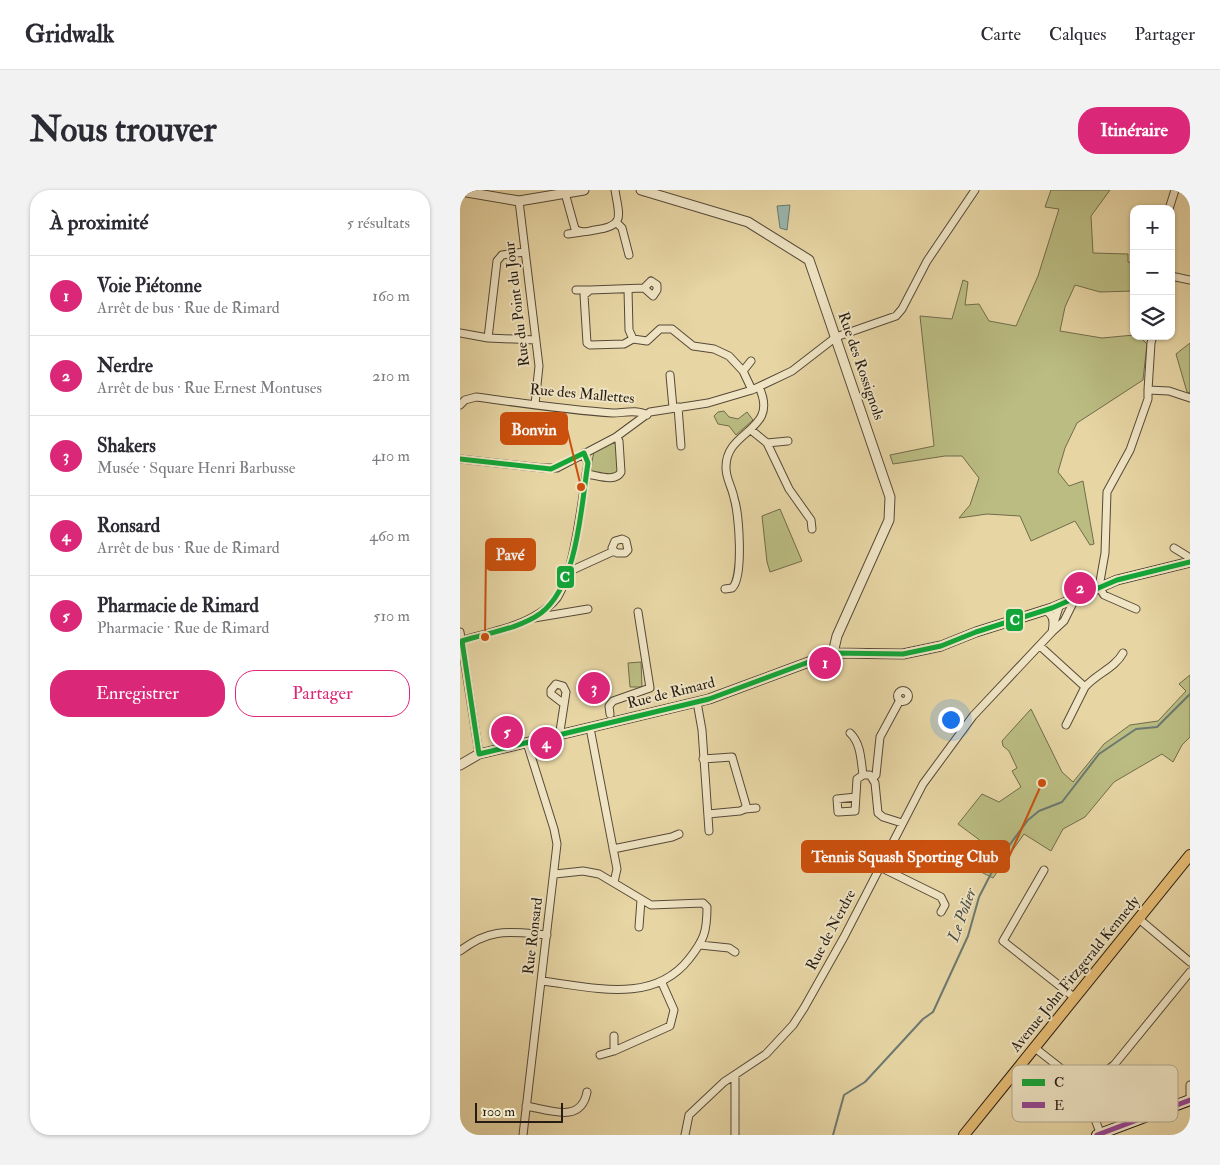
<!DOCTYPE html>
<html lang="fr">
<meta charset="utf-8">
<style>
body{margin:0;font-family:"IM FELL Double Pica",serif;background:#f2f2f3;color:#2b2b33}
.controls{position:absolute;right:15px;top:15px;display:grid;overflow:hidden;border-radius:10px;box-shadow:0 1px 4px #0004}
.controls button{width:45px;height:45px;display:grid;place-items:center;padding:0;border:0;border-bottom:1px solid #e1e1e2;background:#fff;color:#2b2b33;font:25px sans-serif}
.scale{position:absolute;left:15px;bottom:12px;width:88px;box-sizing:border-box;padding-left:5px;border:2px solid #261c14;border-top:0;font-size:14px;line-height:18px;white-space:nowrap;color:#261c14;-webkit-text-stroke:4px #efe4c4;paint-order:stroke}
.you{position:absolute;left:490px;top:529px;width:18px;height:18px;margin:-12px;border:4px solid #fff;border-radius:50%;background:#1a73e8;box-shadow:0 0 0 8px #1a73e833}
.badge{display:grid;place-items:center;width:32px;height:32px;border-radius:50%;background:#db2777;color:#fff;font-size:16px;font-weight:700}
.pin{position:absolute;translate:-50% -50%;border:2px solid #fff;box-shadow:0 1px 5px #0006}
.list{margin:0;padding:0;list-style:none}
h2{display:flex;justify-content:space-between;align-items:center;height:65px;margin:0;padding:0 20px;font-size:21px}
h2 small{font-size:16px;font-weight:400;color:#7c7c81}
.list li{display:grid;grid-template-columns:32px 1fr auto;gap:15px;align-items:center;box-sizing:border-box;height:80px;padding:0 20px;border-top:1px solid #e1e1e2}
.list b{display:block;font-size:19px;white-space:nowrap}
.list p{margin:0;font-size:16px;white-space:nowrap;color:#7c7c81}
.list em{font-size:16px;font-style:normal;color:#7c7c81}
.actions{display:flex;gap:10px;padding:15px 20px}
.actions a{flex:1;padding:11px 0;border:1px solid #db2777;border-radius:20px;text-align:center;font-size:18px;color:#db2777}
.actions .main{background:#db2777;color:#fff}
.icon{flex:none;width:28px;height:28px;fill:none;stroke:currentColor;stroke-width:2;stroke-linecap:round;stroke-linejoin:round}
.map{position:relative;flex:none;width:730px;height:945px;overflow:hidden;border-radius:20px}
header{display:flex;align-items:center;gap:30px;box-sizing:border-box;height:70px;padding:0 25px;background:#fff;border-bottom:1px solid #e1e1e2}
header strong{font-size:24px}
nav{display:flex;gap:28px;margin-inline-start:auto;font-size:18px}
.intro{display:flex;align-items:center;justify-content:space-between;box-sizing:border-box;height:120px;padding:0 30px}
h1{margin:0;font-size:35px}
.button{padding:12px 22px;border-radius:20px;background:#db2777;color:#fff;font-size:18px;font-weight:700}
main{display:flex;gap:30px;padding:0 30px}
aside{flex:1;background:#fff;border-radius:20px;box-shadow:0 1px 4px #0004}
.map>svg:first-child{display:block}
</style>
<header>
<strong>Gridwalk</strong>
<nav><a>Carte</a><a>Calques</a><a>Partager</a></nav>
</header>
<div class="intro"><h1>Nous trouver</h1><a class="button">Itinéraire</a></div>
<main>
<aside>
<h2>À proximité<small>5 résultats</small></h2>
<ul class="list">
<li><span class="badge">1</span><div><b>Voie Piétonne</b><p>Arrêt de bus · Rue de Rimard</p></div><em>160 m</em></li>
<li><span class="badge">2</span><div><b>Nerdre</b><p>Arrêt de bus · Rue Ernest Montuses</p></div><em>210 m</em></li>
<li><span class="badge">3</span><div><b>Shakers</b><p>Musée · Square Henri Barbusse</p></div><em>410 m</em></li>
<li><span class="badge">4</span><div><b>Ronsard</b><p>Arrêt de bus · Rue de Rimard</p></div><em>460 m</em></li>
<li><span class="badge">5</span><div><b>Pharmacie de Rimard</b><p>Pharmacie · Rue de Rimard</p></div><em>510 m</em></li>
</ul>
<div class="actions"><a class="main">Enregistrer</a><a>Partager</a></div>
</aside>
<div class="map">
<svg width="730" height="945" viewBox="0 0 730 945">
<rect width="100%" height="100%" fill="#e7d5a4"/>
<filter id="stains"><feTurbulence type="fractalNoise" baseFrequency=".004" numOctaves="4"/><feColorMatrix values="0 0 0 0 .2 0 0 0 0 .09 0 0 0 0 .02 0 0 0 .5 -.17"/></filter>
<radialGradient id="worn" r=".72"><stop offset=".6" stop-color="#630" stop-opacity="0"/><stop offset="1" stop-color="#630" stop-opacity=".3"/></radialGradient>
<path fill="#babc82" stroke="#706c4b" d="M591 0H650L631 26 633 63 668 64V72L674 73V101L640 102 615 95 605 117 600 141 642 148 674 145 679 146 687 154 683 190 617 233 605 258 598 282 609 296 623 291 634 354 630 355 615 331 571 351 560 326 527 324 499 328 510 315 519 288 502 266H485L433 274 430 265 474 256 460 126 492 129 503 90 508 92 505 115 519 114 529 131 556 136 578 86 599 19 585 17Z
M730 153V203L727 202 716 164Z
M264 221 269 227 278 229 287 222 293 230 276 245 269 236 258 234 254 226 258 222Z
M152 253 156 254 158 281 153 286 132 282 130 280 134 262Z
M320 319 342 371 310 382 307 372 302 326Z
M181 472 182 497H170L168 473Z
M730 485V547L722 555 713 572 702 564 654 592 625 627 603 639 591 661 564 644 533 688 509 676 525 654 498 634 522 604 539 612 561 597 552 581 557 578 549 561 543 556 542 551 571 519 602 582 613 592 644 554 670 535 698 531 726 501 719 494Z"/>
<path fill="#99b7af" stroke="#6b7971" d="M330 15 327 40 320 38 317 16Z"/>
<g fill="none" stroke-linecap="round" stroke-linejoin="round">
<path stroke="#6b7971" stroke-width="2" d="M373 945 384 905 405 892 463 829 473 822 508 746 519 707 537 672 568 630 579 621 602 612 639 564 676 539 697 537 730 504"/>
<defs>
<path id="minor" d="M105 3 115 39C122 44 128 41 135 40 166 36 159 26 155 0
M59 11 79 176 75 214
M709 19 715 0
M157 33 162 38 169 65
M108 44 122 42
M711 86 730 90
M168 99 169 140 173 149 187 151 200 139H212L233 156 254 159 269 166 283 181 292 200
M116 100H130
M0 143 28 148 76 150
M28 148 37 71 42 65 64 62
M173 149 164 154 130 155 127 153 124 105 130 100 184 98 191 91 197 95V100L193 106 184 98
M283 181 291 171
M210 185 213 218
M688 200 691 153 693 146
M0 215 5 210 16 207C61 213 107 220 153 223 163 223 178 219 187 225
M218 217 221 256
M291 240 307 253 329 299 351 330 352 339
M307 253 328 251
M0 269 83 278H97L156 247 190 222 248 213 292 200 332 181 376 147 436 126 442 119 467 71 515 0
M126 284C137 285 155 293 161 282L159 251 156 247
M714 358 727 366
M108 382 154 361 157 363H165L168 360 166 351 162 349 155 351 152 358 154 361
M265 399 272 398C284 388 279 323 274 308 272 297 266 289 266 278 265 239 320 242 299 197
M676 419 644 405 639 397 645 363 647 302 670 260 688 209V200L709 201 730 208
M74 428 128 419
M594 433 600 414
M0 442 19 564
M592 442 604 431 616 407
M0 451C23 444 52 439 73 427 82 422 91 416 97 408 115 380 122 308 128 273L124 263
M580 456 625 497 606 535
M625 497C636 484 655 478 663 463
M437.5 506a5.5 5.5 0 1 1 11 0a5.5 5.5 0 1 1-11 0Z
M237 512 242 540 249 641
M150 524 149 516 153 511 190 498 178 422
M130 538 157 679 154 692
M390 543C401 553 401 571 403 585
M99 545 100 541 106 502 103 496 96 494 91 500V504L104 514
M243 569 272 567 286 615 285 619 280 621 248 624
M413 588 416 585 420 547 440 510
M396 607 377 609 378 622 395 621 397 589 403 585H410L415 593 418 623 423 627 442 633
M285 619 296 618
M153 659 212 647 219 644
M420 677 481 707 485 715 481 722
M584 680 543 751 615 808
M679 729 730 772
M179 737 181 710
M240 755 269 758 275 762
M0 761C31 737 50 742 87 745
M82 791C132 797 193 815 229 769 244 750 247 742 247 717L243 713 191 715 139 684 123 681 95 684
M575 858 622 895 641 945
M154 861V846
M140 865 154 861 210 836 214 820 202 793
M730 895V907
M623 897 654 875 730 782
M66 916C90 920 121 934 127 902
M63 945 97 654 94 639 67 553
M225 945 229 925 264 892 306 864 333 835 344 818 384 747 463 594 513 526 592 442C594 432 594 423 583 420
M275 945V885"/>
<path id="tertiary" d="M181 0 288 32 349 70 430 307 429 330 377 446 373 463
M0 1 59 11 124 0
M0 575 19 564 249 509 373 463 443 464 481 456 516 442 592 418 657 390 730 372"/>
<path id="secondary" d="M637 945 730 910"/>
<path id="primary" d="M504 945 730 665"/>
</defs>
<use href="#minor" stroke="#564a38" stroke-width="9"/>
<use href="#tertiary" stroke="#564a38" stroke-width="11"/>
<use href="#secondary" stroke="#261c14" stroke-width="12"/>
<use href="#primary" stroke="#261c14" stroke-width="12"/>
<use href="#minor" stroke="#efe4c4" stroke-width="7"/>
<use href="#tertiary" stroke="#efe4c4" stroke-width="9"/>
<use href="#secondary" stroke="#efe4c4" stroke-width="10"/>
<use href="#primary" stroke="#e4ba72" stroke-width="10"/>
<defs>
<path id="bus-1" d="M0 269 91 279 124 263
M2 451C27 443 59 439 81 423 118 395 121 316 128 273L124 263
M2 451 19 564
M19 564 249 509 373 463 443 464 481 456 516 442 592 418 657 390 730 372"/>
<path id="bus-2" d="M637 945 730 910"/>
</defs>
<use href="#bus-1" stroke="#efe4c4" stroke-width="9"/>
<use href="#bus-2" stroke="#efe4c4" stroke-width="9"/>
<use href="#bus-1" stroke="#13a538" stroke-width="5"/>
<use href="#bus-2" stroke="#954593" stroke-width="5"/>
</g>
<g text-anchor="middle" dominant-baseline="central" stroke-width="4" stroke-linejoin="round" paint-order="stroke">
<g font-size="15" fill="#261c14" stroke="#efe4c4">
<text transform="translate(57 114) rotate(-97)">Rue du Point du Jour</text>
<text transform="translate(401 176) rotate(71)">Rue des Rossignols</text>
<text transform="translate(122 204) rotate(5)">Rue des Mallettes</text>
<text transform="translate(211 503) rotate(-14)">Rue de Rimard</text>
<text transform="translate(371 740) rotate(-62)">Rue de Nerdre</text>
<text transform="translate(73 746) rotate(-83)">Rue Ronsard</text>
<text transform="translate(615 784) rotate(-51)">Avenue John Fitzgerald Kennedy</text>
</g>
<g font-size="16" font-style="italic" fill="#484a42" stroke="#efe4c4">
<text transform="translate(502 725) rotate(-70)">Le Polier</text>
</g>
</g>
<rect x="552" y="875" width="166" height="57" rx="8" fill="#efe4c4" stroke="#b3a88f" stroke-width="1"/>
<rect x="562" y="889" width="23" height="7" fill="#13a538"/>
<rect x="562" y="912" width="23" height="6" fill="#954593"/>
<g font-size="14" fill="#261c14">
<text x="594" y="897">C</text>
<text x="594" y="920">E</text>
</g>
<path fill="none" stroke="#cb500d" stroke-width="2" d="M121 297L107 239M25 447L26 364M582 593L549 667"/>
<g fill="#cb500d" stroke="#efe4c4" stroke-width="2">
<circle cx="121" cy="297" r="5"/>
<circle cx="25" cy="447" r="5"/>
<circle cx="582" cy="593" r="5"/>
</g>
<g fill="#cb500d" stroke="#cb500d" stroke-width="2">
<rect x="41" y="223" width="66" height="31" rx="5"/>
<rect x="26" y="349" width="49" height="31" rx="5"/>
<rect x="342" y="651" width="207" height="31" rx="5"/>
</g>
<g font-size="16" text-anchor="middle" font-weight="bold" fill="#fff">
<text x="74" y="245">Bonvin</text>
<text x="50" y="370">Pavé</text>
<text x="445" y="672">Tennis Squash Sporting Club</text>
</g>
<g stroke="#efe4c4" stroke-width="2">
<rect x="96" y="375" width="19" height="24" rx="5" fill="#13a538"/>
<rect x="545" y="418" width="19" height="24" rx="5" fill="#13a538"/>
</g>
<g font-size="14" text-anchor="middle" font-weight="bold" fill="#fff">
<text x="105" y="392">C</text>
<text x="555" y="435">C</text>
</g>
<rect width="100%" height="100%" filter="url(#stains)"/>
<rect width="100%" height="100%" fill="url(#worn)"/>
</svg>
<div class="controls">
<button>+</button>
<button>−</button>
<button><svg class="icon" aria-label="layers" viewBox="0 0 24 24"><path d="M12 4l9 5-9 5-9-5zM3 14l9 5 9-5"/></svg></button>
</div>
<div class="scale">100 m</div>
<div class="you"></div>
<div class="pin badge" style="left:365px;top:473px">1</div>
<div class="pin badge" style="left:620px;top:398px">2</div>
<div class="pin badge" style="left:134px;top:498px">3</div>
<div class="pin badge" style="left:86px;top:553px">4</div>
<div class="pin badge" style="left:47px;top:542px">5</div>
</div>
</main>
